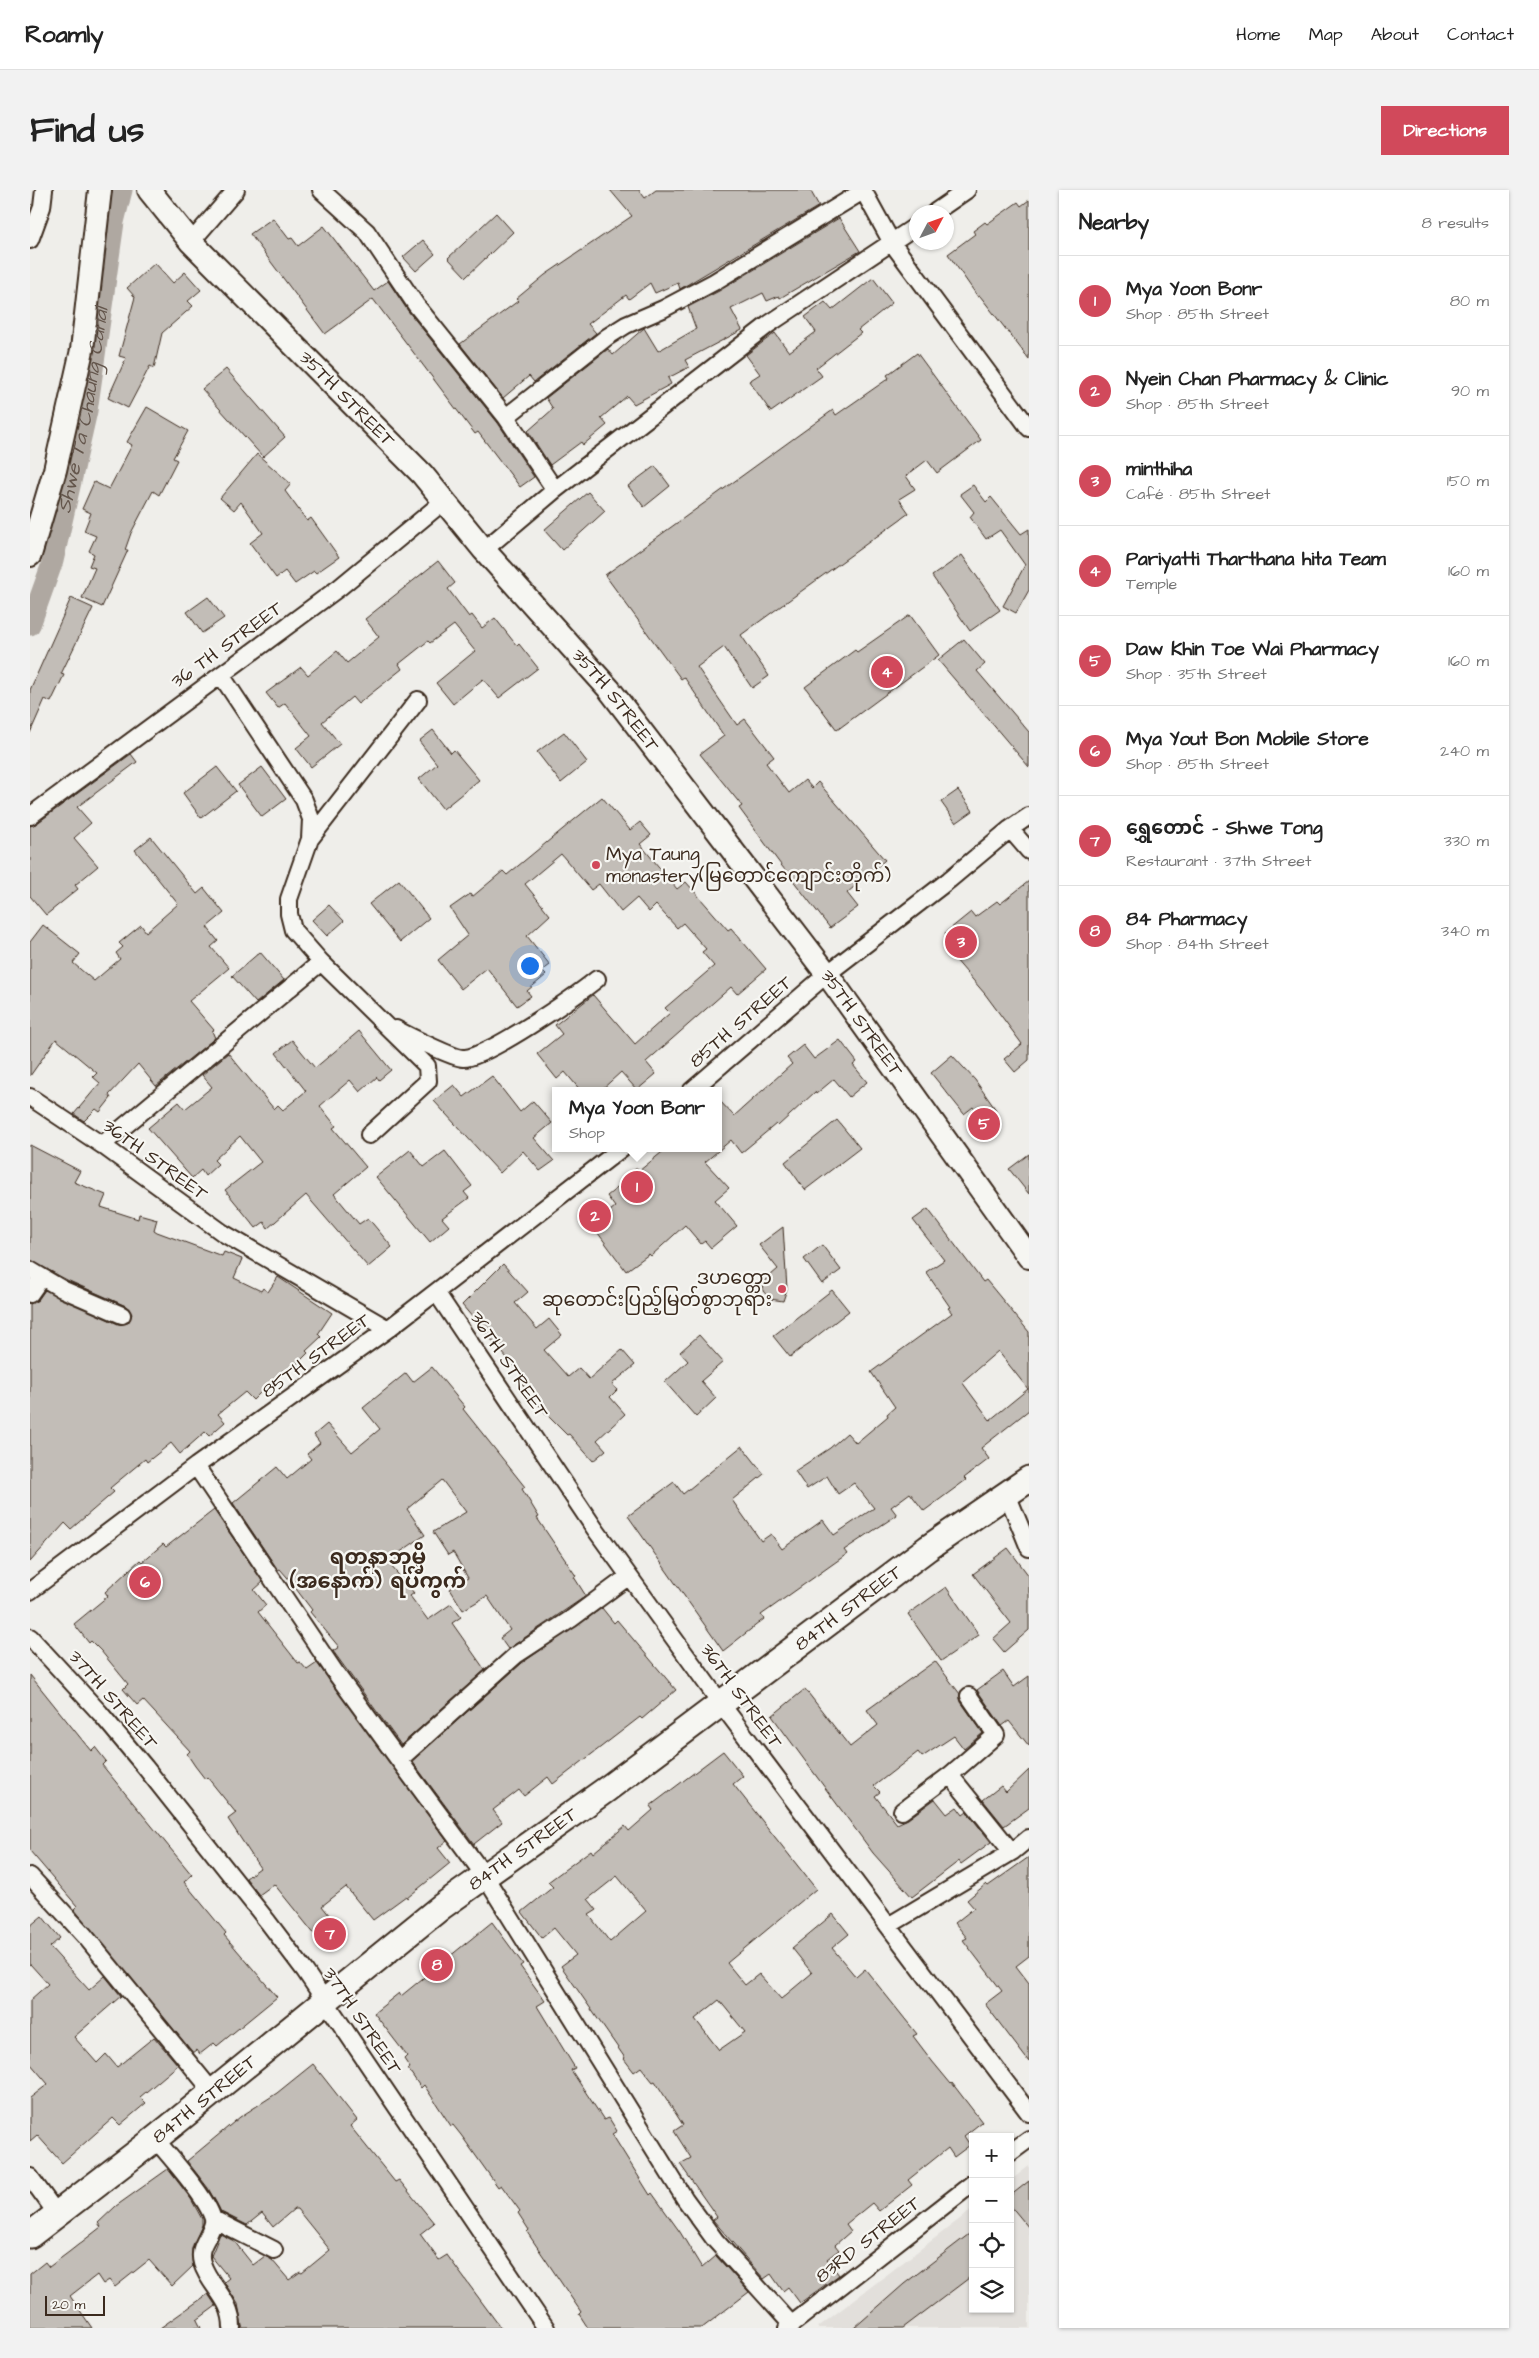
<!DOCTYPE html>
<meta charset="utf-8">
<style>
body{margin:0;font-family:"Architects Daughter","Noto Sans Myanmar",sans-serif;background:#f2f2f2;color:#222}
.controls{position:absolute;right:15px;bottom:15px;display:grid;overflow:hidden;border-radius:0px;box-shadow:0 1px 4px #0004}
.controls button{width:45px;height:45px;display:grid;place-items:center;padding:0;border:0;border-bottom:1px solid #e0e0e0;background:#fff;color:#222;font:25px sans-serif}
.compass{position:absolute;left:879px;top:15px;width:45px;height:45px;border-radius:50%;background:#fff;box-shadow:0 1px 4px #0004;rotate:49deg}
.scale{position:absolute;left:15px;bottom:12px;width:60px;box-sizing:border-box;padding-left:5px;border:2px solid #3b2a1e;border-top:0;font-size:14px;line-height:18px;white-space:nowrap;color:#3b2a1e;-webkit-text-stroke:4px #f6f6f2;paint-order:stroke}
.you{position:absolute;left:499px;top:775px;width:18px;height:18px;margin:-12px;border:4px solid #fff;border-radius:50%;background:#1a73e8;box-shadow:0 0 0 8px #1a73e833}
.badge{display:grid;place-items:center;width:32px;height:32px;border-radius:50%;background:#d1495b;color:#fff;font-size:16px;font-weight:700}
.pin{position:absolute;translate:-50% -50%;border:2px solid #fff;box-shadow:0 1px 5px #0006}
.popup{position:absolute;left:522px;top:897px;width:170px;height:65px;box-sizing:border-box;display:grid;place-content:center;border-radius:0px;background:#fff;filter:drop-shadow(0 1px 4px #0005);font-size:16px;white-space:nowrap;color:#767676}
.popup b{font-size:19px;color:#222}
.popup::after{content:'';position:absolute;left:50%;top:100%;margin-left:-10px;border:10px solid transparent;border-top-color:#fff}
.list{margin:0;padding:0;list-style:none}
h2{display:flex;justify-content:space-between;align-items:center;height:65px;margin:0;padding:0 20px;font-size:21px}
h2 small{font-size:16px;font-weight:400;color:#767676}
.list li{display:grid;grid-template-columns:32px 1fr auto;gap:15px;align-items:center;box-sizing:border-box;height:90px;padding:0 20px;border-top:1px solid #e0e0e0}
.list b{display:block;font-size:19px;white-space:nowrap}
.list p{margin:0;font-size:16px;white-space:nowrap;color:#767676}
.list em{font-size:16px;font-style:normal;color:#767676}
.icon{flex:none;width:28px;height:28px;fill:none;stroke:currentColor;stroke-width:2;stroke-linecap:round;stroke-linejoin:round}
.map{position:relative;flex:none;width:999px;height:2138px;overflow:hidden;border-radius:0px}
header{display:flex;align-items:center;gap:30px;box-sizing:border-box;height:70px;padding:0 25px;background:#fff;border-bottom:1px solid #e0e0e0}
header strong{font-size:24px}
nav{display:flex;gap:28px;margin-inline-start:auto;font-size:18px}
.intro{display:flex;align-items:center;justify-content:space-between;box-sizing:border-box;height:120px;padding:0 30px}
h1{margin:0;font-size:35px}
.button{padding:12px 22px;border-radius:0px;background:#d1495b;color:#fff;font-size:18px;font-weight:700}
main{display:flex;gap:30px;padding:0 30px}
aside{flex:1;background:#fff;border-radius:0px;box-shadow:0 1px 4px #0004}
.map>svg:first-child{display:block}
</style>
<header>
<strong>Roamly</strong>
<nav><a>Home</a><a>Map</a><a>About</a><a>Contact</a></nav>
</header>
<div class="intro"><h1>Find us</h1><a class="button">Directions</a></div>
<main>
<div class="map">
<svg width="999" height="2138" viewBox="0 0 999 2138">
<rect width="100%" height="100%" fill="#efeeea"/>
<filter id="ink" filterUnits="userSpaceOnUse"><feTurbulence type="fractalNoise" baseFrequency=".02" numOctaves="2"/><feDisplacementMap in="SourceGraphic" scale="10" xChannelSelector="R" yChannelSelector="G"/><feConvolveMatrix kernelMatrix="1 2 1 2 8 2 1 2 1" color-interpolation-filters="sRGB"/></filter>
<g filter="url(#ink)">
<path fill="#e2dfdb" d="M999 1976V2138H787L943 2019V2119H980V1991Z"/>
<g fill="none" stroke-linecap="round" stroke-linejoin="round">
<path stroke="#afa8a1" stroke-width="21" id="s1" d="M0 435 23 371 57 221 84 32 92 0"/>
</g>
<path fill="#c2bdb7" stroke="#3b2a1e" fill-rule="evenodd" d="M580 0H609L615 8 626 0H780L789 16 650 99 648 93 625 103 620 93 599 109 596 105 558 134 566 143 504 192 499 186 473 208 430 154 488 111 486 109 515 85 602 26Z
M999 10V169L950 106 948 107 918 64 945 44 943 41 955 32 957 34 988 12 991 16Z
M466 23 483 42 436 87 418 68Z
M243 28 259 49 262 48 268 56 294 36 344 101 358 91 378 121 468 233 504 287 490 297 448 242 445 244 343 109 295 144 220 44Z
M809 28 830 61 750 108 749 106 737 111 733 103 701 119 712 140 655 170 659 177 638 188 641 194 604 214 597 206 571 228 577 235 553 255 551 252 520 275 498 241 523 219 516 208 578 159 583 165 614 138 628 161 666 139 658 117 689 101Z
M393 50 405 64 386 81 373 67Z
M125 73 143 93 155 82 171 100 158 111 163 116 132 143 124 178 120 176 98 218 78 208 96 168 89 166 105 107 97 98Z
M843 88 862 113 828 140 831 143 786 178 792 186 741 222 719 191 730 184 716 165 745 143 759 162 786 142 775 127 795 112 802 120Z
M887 163 951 250 907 283 897 270 876 286 885 299 869 309 879 323 711 445 739 486 722 498 694 457 667 477 707 535 715 529 744 567 736 573 759 603 775 590 782 598 788 592 855 670 817 703 828 717 800 738 748 671 709 618 712 616 670 564 694 546 654 487 651 489 575 385 803 220 806 225 859 188 857 185Z
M196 179 255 247 233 267 172 199Z
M117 217 158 241 143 268 147 270 129 305 123 301 101 343 95 360H98L72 417 52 408 65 378 59 376 64 364 59 361 66 346 54 341 61 323 52 319 64 292 79 299 102 255 97 252Z
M227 264 261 294 255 301 277 331 281 328 309 367 286 383 284 381 265 394 255 381 246 388 220 353 233 343 211 312 204 320 190 308Z
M625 276 640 296 614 317 598 296Z
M943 295 956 312 961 307 991 344 999 339V400L986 423 973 416 995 375 970 340 956 349 940 327 944 322 930 304Z
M558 302 575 321 532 360 514 340Z
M932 365 970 420 940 441 902 386Z
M408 371 425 393 418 399 439 427 442 425 452 438 465 428 487 456 489 454 508 478 469 508 453 489 423 514 406 493 445 461 424 435 400 453 398 451 369 474 372 479 328 514 322 507 292 532 310 554 281 577 266 558 281 546 255 513 248 518 236 503 271 477 278 485 307 461 317 473 349 447 335 429Z
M178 407 194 428 172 443 157 422Z
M41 408 63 418 31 484 34 485 21 512 15 509 0 543V500Z
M880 425 909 465 807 540 775 497 825 460 827 462Z
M934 449 955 474 947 481 999 542V577L908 470Z
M403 540 421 563 424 560 449 590 413 619 389 589 407 574 389 551Z
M534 542 557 572 531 593 507 562Z
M101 564 107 572 47 617 61 633 44 648 68 676 45 695 48 699 16 725 0 706V636L6 634Z
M187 577 206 601 171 628 153 603Z
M232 577 256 609 232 627 208 595Z
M928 600 943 621 926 633 911 612Z
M572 607 600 640 610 632 621 645 610 654 647 699 656 692 698 740 701 738 736 779 707 804 701 797 616 872 626 884 607 900 591 882 570 901H551L535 882 527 889 507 864 532 844 525 835 563 805 605 854 640 823 635 818 684 776 672 762 676 759 653 733 647 738 626 715 619 722 607 708 591 722 569 694 561 700 531 664 495 694 520 725 497 746 520 775 512 781 516 785 497 801 501 806 487 816 457 778 431 799 408 770 438 745 420 718 440 704 442 707 473 681 477 685Z
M121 647 167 704 174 698 194 723 177 737 188 751 181 757 199 778 159 811 184 840 182 841 185 848 126 896 108 874 79 905 81 908 70 922 66 919 54 931 44 924 70 893 63 887 67 883 26 849 0 886V752L13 735 50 764 43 773 64 791 90 769 86 763 93 757 89 753 111 735 116 742 148 714 105 660Z
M369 690 399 728 370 752 339 714Z
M999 691V870L985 882 974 869 992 854 955 804 919 762 926 756 915 743 941 722 945 727 967 711 970 714Z
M299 715 314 731 297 746 282 730Z
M230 762 254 790 226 813 202 786Z
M329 841 361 880 349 890 347 887 330 902 320 890 290 916 306 936 303 938 336 977 304 1004 329 1034 338 1028 362 1057 338 1077 276 1005 238 1038 234 1032 226 1038 195 1000 231 972 210 946 184 970 188 974 175 986 171 980 162 988 118 938 149 912 155 919 182 897 172 885 198 863 244 919 248 915 253 920 276 901 246 863 262 850 285 878Z
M810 850 827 872 823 875 837 892 819 907 804 889 786 904 785 902 748 936 746 934 711 963 701 950 675 972 699 998 685 1010 707 1036 681 1058 675 1051 671 1054 655 1035 621 1066 619 1064 596 1081 562 1035 585 1017 577 1006 597 990 595 988 607 978 609 981 637 958H688V909L704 926 762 874 757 868 773 855 784 869Z
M922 865 945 890 966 920 954 930 943 917 934 924 901 883Z
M462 886 490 922 503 911 522 933 504 948 524 971 510 981 493 961 470 983 404 911 424 895 434 907Z
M807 930 830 958 775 1000 755 972Z
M0 955 50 981 44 992 76 1005 71 1017 108 1029 109 1024 127 1029 124 1040 127 1042 192 1066 194 1062 212 1069 204 1088 231 1101 233 1098 238 1102 248 1087 302 1123 288 1144 291 1147 276 1161 278 1163 257 1184 253 1180 223 1210 215 1202 188 1224 195 1232 179 1246 175 1242 150 1264 141 1253 117 1272 115 1269 80 1298 84 1302 41 1339 35 1333 0 1372V1114L8 1110 15 1100 88 1134 98 1133 102 1124 96 1116 37 1090 0 1070Z
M380 960 394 977 415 961 442 996 434 1002 439 1008 412 1028 419 1036 400 1052 346 987Z
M999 964V1004L979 979Z
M898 1019 953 1092 956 1090 999 1142V1220L951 1258 959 1269 934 1288 936 1290 894 1321 880 1303 861 1317 867 1325 814 1360 817 1364 731 1425 734 1429 693 1461 598 1326 644 1292 653 1304 712 1256 734 1284 702 1310 731 1351 741 1344 752 1359 793 1330 804 1345 844 1318 824 1293 808 1304 797 1286 777 1299 765 1281 800 1258 817 1243 826 1253 858 1226 857 1224 865 1217 841 1182 922 1123 918 1118 920 1117 896 1082 914 1070 883 1030ZM968 1161 998 1199 960 1230 932 1192Z
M753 1037 757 1099 753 1111 740 1109 733 1101 734 1091 748 1079 729 1055Z
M792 1055 811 1080 792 1094 774 1069Z
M473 1074 498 1102 485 1113 507 1139 519 1129 532 1145 514 1160 538 1187 549 1178 559 1189 592 1160 605 1175 582 1194 587 1200 580 1207 595 1224 567 1250 576 1260 563 1271 539 1244 537 1245 518 1226 490 1191 494 1188 432 1115Z
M802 1100 819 1121 760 1167 743 1146Z
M669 1145 693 1172 671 1191 686 1208 666 1227 635 1192 658 1171 650 1162Z
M402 1177 435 1217 433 1219 495 1297 492 1299 509 1327 507 1328 546 1386 544 1387 556 1406 478 1459 470 1448 480 1440 457 1406 433 1420 420 1399 438 1388 423 1362 418 1365 403 1342 436 1322 412 1290 377 1319 395 1345 366 1365 369 1369 361 1376 384 1403 380 1406 398 1430 421 1414 431 1427 422 1433 455 1480 371 1555 303 1461 309 1457 280 1422 282 1420 257 1387 250 1379 248 1380 203 1313 247 1277 257 1289 281 1269 277 1264 290 1253 284 1245 297 1234 322 1262 350 1239 333 1218 376 1183 383 1192Z
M184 1320 233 1392 224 1400 236 1415 228 1422 268 1473 270 1472 277 1480 287 1473 417 1651 408 1658 420 1673 377 1708 376 1706 343 1730 316 1697 292 1716 316 1746 298 1761 244 1694 229 1705 216 1688 230 1678 198 1629 206 1623 177 1587 175 1589 165 1576 157 1564 160 1561 113 1510 107 1515 93 1499 98 1494 71 1461 61 1451 59 1453 44 1434 78 1406 75 1402 110 1370 112 1372 133 1354 136 1357Z
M978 1358 999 1386V1440L974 1462 963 1449 981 1433 943 1384Z
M916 1397 949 1445 911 1471 878 1424Z
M572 1418 584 1433 587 1430 646 1500 612 1529 610 1527 523 1594 518 1587 494 1606 489 1600 463 1620 472 1632 444 1654 382 1571 492 1473Z
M905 1471 930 1504 931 1512 953 1543 934 1559 924 1546 892 1567 888 1562 844 1596 850 1602 845 1606 867 1634 878 1629 905 1609 917 1624 927 1617 933 1625 937 1622 961 1652 931 1674 929 1671 882 1707 843 1663 742 1526 775 1499 820 1557 848 1535 837 1520Z
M973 1481 984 1497 999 1486V1556L979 1531 972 1536 947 1500Z
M0 1485 61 1561 65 1557 76 1571 72 1575 162 1685 154 1692 196 1743 194 1745 247 1807 187 1856 184 1853 170 1864 167 1860 163 1863 44 1719 47 1716 0 1661Z
M693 1561 713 1586 703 1594 786 1699 697 1773 715 1795 729 1784 751 1809 782 1783 762 1758 803 1724 819 1744 802 1758 826 1787 835 1779 887 1844 883 1846 902 1871 921 1894 922 1893 952 1932 934 1946 940 1955 924 1967 918 1958 878 1990 882 1995 849 2021 842 2013 816 2034 821 2041 805 2055 809 2060 797 2069 809 2085 770 2113 758 2097 753 2101 741 2084 734 2089 683 2030 687 2027 650 1974 661 1968 644 1941 653 1935 625 1891 623 1892 611 1877 604 1882 594 1869 595 1868 531 1776 546 1765 524 1738 512 1748 492 1722 523 1697 518 1692 561 1660 563 1663 595 1636 599 1641 623 1620 620 1616ZM587 1686 616 1721 580 1752 559 1725 567 1720 558 1709ZM689 1810 715 1842 689 1860 665 1829Z
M999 1580V1618L974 1636 953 1610 971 1596 976 1602Z
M999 1667V1766L986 1776 999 1793V1872L955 1814 972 1801 933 1750 937 1748 925 1733 944 1718 937 1710 956 1694 958 1696Z
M12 1726 30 1748 20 1757 59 1800 75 1786 91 1806 44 1847 67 1873 76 1864 87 1877 124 1847 148 1875 110 1907 116 1913 90 1935 83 1928 32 1973 7 1945 0 1951V1908L18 1894 0 1873V1810L18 1794 0 1774V1736Z
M462 1732 493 1774 490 1776 515 1811 507 1816 545 1878 541 1880 574 1930 579 1928 587 1941 582 1944 620 2005 622 2003 650 2042 672 2078 686 2066 719 2102 672 2138H558L549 2124 551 2122 497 2042 499 2040 488 2023 490 2021 471 1995 468 1997 431 1945 423 1935 421 1936 394 1895 391 1898 378 1879 380 1878 374 1869 377 1866 344 1823 369 1803 371 1806Z
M283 1874 327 1930 320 1936 365 1992 369 1990 404 2033 390 2044 409 2070 417 2065 471 2138H213L212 2136 208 2114 194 2092 199 2088 181 2066 190 2044 204 2051 223 2075 235 2066 242 2070 259 2090 270 2082 272 2083 300 2060 267 2019H264L243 2037 232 2023 217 2035 191 2022 178 1998 157 1971 210 1927 247 1903Z
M138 1979 161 2009 172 2029V2035L162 2059 163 2076 142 2096 119 2070 85 2097 79 2090 73 2094 67 2085 40 2106 62 2138H0V2084L15 2072 19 2077 39 2062 71 2037 68 2033 86 2016Z
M999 1991V2038L980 2015V2006Z
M943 2041V2085L873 2138H824L874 2094Z
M178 2104 186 2116 167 2130 171 2138H130Z"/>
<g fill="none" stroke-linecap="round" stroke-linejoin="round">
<defs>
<path id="street" d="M291 0 337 42 386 115 476 227 525 300
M833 0 862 53 999 238
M905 22 937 0
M0 50 12 17 14 0
M161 52 206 0
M476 227 577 147 596 135 633 119 684 92 833 1
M454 360 525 300 739 134 886 36
M191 485 274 610 281 629 280 649 259 709V724L263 740 291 772 397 876 398 891 339 945
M0 626 310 397 414 311
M980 639 999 661
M280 649 388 510
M366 839C377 845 423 868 433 868 454 870 547 805 567 789
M661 901 797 784 919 690 980 639 999 626
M0 907 72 955 193 1043 358 1139
M72 955 291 772
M0 1080 32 1099 92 1125
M406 1102 565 1339 692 1515 999 1923
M0 1104 12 1087
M166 1276 307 1485 369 1570 486 1465 541 1429 599 1386
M977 1304 999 1358
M0 1401 166 1276 358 1139 592 958
M0 1447 70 1523 115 1577 238 1732 275 1781 516 2138
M369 1570 454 1685 655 2009 685 2050 762 2135
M920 1585 982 1662
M872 1621 920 1585 966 1545 939 1506
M0 1686 55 1746 182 1901
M858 1736 982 1662 999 1648
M125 1949C136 1962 187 2019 183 2033 180 2048 167 2056 172 2073 180 2098 202 2108 202 2138
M980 1963 999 1949
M0 1987 27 2024
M183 2029 244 2060
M757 2138 943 1993"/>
<g id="secondary">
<path id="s2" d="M119 0 161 52 392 284 454 360 579 499 797 784 999 1067"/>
<path d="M0 365 25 280 52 160 70 0"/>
</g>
<g id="primary">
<path id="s3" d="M0 2045 125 1949 411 1717 577 1599 898 1358 999 1289"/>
</g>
</defs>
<use href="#street" stroke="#3b2a1e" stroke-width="20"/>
<use href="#secondary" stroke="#3b2a1e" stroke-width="26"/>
<use href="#primary" stroke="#3b2a1e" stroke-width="29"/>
<use href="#street" stroke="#f6f6f2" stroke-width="16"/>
<use href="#secondary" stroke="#f6f6f2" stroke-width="22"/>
<use href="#primary" stroke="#f6f6f2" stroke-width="25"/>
</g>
</g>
<g fill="#d1495b" stroke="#f6f6f2" stroke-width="2">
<circle cx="566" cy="675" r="5"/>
<circle cx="752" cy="1099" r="5"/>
</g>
<g text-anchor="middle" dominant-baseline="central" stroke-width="4.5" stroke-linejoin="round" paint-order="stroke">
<g font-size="19" fill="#3b2a1e" stroke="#f6f6f2">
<text stroke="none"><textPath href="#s2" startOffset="288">35TH STREET</textPath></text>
<text transform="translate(197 455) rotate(-36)">36 TH STREET</text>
<text stroke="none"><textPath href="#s2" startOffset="692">35TH STREET</textPath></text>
<text transform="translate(711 832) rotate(-41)">85TH STREET</text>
<text stroke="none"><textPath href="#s2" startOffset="1098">35TH STREET</textPath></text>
<text transform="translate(125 970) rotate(36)">36TH STREET</text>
<text transform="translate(286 1166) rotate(-36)">85TH STREET</text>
<text transform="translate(479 1175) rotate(56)">36TH STREET</text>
<text stroke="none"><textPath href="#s3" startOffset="1031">84TH STREET</textPath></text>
<text transform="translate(711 1506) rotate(54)">36TH STREET</text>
<text transform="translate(83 1510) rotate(49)">37TH STREET</text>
<text stroke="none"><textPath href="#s3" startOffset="626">84TH STREET</textPath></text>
<text transform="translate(332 1831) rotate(56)">37TH STREET</text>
<text stroke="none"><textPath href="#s3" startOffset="221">84TH STREET</textPath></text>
<text transform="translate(838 2050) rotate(-38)">83RD STREET</text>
</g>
<g font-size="19" fill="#3b2a1e" stroke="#f6f6f2" text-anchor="start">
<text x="576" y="664">Mya Taung<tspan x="576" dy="22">monastery(မြတောင်ကျောင်းတိုက်)</tspan></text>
<text x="742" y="1088" text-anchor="end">ဒဟတ္တော<tspan x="742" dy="22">ဆုတောင်းပြည့်မြတ်စွာဘုရား</tspan></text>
</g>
<g font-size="20" font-style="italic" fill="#64564c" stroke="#f6f6f2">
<text stroke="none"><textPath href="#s1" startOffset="222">Shwe Ta Chaung Canal</textPath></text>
</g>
<g font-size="21" font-weight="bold" fill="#3b2a1e" stroke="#f6f6f2">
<text x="348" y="1367">ရတနာဘုမ္မိ<tspan x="348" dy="24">(အနောက်) ရပ်ကွက်</tspan></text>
</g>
</g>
</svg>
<div class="controls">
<button>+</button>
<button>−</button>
<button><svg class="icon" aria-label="locate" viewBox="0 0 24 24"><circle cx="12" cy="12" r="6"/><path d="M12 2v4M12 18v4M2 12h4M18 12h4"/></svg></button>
<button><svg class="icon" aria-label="layers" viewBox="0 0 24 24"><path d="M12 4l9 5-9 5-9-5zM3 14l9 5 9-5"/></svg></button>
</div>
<svg class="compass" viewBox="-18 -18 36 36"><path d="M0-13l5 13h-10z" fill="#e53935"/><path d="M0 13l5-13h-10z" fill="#767676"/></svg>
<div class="scale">20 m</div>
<div class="you"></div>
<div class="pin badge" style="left:607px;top:997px">1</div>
<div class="popup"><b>Mya Yoon Bonr</b>Shop</div>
<div class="pin badge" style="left:565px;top:1026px">2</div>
<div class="pin badge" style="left:931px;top:752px">3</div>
<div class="pin badge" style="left:857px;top:482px">4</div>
<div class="pin badge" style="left:954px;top:934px">5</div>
<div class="pin badge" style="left:115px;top:1392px">6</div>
<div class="pin badge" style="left:300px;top:1744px">7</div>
<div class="pin badge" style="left:407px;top:1775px">8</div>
</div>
<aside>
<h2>Nearby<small>8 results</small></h2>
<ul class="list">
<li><span class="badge">1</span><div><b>Mya Yoon Bonr</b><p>Shop · 85th Street</p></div><em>80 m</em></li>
<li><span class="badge">2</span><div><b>Nyein Chan Pharmacy &amp; Clinic</b><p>Shop · 85th Street</p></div><em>90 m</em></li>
<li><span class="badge">3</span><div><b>minthiha</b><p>Café · 85th Street</p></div><em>150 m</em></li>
<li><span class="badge">4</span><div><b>Pariyatti Tharthana hita Team</b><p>Temple</p></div><em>160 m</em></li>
<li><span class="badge">5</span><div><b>Daw Khin Toe Wai Pharmacy</b><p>Shop · 35th Street</p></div><em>160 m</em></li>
<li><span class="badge">6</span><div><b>Mya Yout Bon Mobile Store</b><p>Shop · 85th Street</p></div><em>240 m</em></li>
<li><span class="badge">7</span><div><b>ရွှေတောင် - Shwe Tong</b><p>Restaurant · 37th Street</p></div><em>330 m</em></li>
<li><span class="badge">8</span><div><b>84 Pharmacy</b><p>Shop · 84th Street</p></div><em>340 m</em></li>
</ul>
</aside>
</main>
